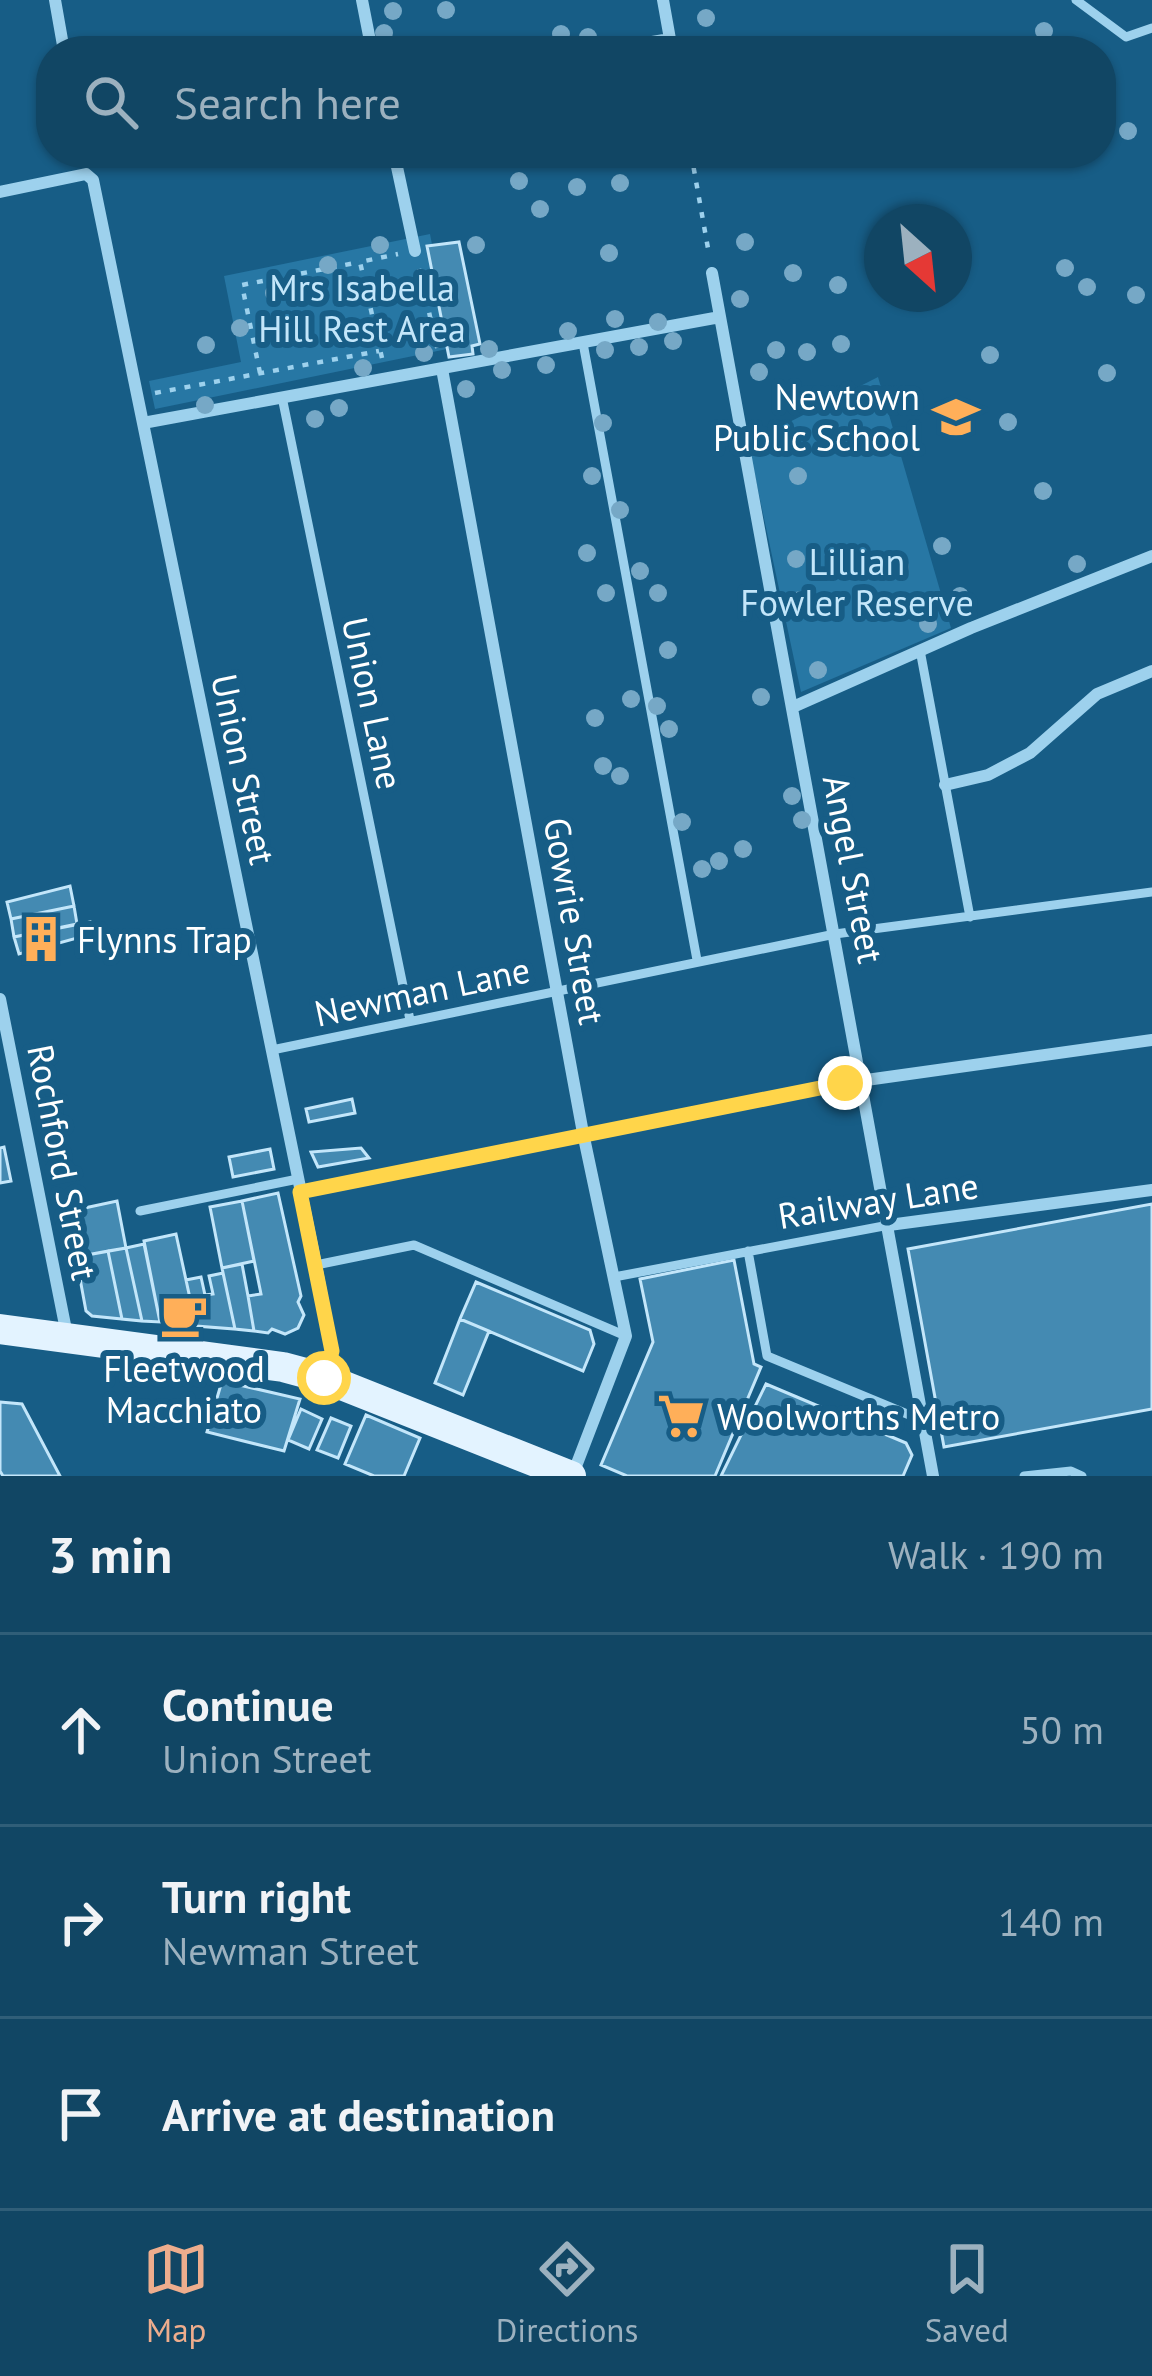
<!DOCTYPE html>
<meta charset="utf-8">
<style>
body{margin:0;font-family:"PT Sans",sans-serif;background:#1e506d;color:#f1f3f6}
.compass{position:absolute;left:864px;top:204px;width:108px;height:108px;border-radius:50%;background:#114664;box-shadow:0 3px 9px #0004;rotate:153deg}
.stop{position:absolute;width:36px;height:36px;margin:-27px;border:9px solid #ffd54a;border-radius:50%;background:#fff}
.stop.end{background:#ffd54a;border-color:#fff;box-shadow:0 3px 12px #0008}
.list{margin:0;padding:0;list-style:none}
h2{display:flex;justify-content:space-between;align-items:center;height:156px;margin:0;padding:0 48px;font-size:51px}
h2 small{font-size:39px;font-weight:400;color:#9cb1bf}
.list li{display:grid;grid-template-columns:78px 1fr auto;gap:36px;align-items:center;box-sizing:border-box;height:192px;padding:0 48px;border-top:3px solid #305e78}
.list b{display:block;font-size:45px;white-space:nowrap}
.list p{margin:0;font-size:39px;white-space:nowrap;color:#9cb1bf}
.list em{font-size:39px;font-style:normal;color:#9cb1bf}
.icon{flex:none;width:66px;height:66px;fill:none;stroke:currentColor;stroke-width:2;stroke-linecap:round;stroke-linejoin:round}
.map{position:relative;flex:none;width:1152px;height:1476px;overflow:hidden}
.search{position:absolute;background:#114664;box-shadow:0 3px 9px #0004;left:36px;right:36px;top:36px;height:132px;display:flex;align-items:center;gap:30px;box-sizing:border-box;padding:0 42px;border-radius:48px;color:#9cb1bf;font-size:45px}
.sheet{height:732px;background:#114664}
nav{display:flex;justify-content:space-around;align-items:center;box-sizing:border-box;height:168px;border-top:3px solid #305e78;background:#114664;font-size:33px;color:#9cb1bf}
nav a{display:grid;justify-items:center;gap:6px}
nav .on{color:#eead8d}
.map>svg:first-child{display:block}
</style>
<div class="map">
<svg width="1152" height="1476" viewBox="0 0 1152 1476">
<rect width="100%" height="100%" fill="#175d86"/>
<path fill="#2777a4" d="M430 234 452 348 155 409 149 381 241 362 224 276Z
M878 377 951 628 801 692 748 443Z"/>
<path fill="#448ab2" stroke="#c3e6fa" stroke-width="3" d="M459 242 480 344 472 346 473 354 449 357 427 246Z
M70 886 74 906 11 919 7 902Z
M74 906 77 924 14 937 11 919Z
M90 922 92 934 19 954 14 937Z
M352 1099 355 1113 309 1122 306 1109Z
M4 1147 11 1181 0 1183V1148Z
M361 1148 369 1158 318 1167 311 1152Z
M270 1149 274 1169 233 1177 229 1157Z
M278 1193 301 1296 298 1302 304 1315 298 1328 285 1334 272 1329 268 1333 254 1331 248 1296 261 1294 242 1201Z
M117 1201 126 1248 76 1257 66 1212Z
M242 1201 254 1261 222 1268 210 1207Z
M1152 1204V1409L944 1447 908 1249Z
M176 1234 196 1326 160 1322 144 1241Z
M144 1244 160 1322 142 1321 126 1248Z
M126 1248 142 1321 122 1319 108 1251Z
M108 1251 122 1319 92 1316 86 1311 76 1257Z
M734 1260 754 1364 761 1367 715 1476H627L601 1465 653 1342 640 1279Z
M242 1264 248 1296 254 1331 235 1329 222 1268Z
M223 1273 235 1329 196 1326 186 1280 201 1277 205 1295 213 1294 209 1276Z
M476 1282 590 1330 594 1344 583 1371 460 1319Z
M460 1319 489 1331 463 1395 435 1383Z
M222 1381 300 1399 284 1451 207 1432Z
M766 1384 906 1443 912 1455 903 1476H721Z
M0 1402 22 1404 60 1476H3L0 1471Z
M301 1409 322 1419 309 1449 288 1440Z
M366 1415 420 1438 404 1476H374L345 1464Z
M331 1418 351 1426 338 1458 317 1450Z"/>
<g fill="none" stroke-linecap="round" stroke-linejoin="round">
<path stroke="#9dd1ed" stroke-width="4.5" stroke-dasharray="6 9" stroke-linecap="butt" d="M691 153 709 254
M419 269 438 351
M382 358 360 262 398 254
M260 373 242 285 360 262
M155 393 379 351"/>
<path stroke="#9dd1ed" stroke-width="9" d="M1076 0 1126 37 1152 28
M583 343 697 960
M282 397 410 1020
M920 650 970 917
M272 1050 835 934 1152 892
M140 1211 298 1179
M748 1251 767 1356 924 1421
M316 1265 414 1245 626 1336
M614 1277 889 1225
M1024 1476 1071 1471 1082 1476"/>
<path stroke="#9dd1ed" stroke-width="12" d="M55 0 64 51
M362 0 372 51
M599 51 670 39 663 0
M394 153 415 251
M0 192 86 174 93 180 316 1265 332 1351 325 1376
M712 273 933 1476
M442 369 583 1133 626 1336 573 1474
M143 423 720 317
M793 707 971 628 1152 556
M945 785 988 775 1030 753 1097 694 1152 671
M0 999 67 1335
M300 1192 845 1083 1152 1040
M889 1225 1152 1190"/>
<path stroke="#e3f3ff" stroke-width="30" d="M0 1329 283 1367 324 1378 571 1476"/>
</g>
<g fill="#76a8c6">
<circle cx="446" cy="10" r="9"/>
<circle cx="393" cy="11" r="9"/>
<circle cx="706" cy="18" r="9"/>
<circle cx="1044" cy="31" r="9"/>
<circle cx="384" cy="33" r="9"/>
<circle cx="561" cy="34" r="9"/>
<circle cx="588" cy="37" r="9"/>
<circle cx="1128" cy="131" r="9"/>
<circle cx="519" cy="181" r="9"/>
<circle cx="620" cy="183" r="9"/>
<circle cx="577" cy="187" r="9"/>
<circle cx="540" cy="209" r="9"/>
<circle cx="745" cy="242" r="9"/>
<circle cx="380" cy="245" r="9"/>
<circle cx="476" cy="245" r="9"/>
<circle cx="609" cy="253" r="9"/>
<circle cx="328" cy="265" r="9"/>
<circle cx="1065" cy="268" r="9"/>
<circle cx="793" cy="273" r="9"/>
<circle cx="838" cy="285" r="9"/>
<circle cx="402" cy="287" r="9"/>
<circle cx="1087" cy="287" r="9"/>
<circle cx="274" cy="293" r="9"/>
<circle cx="1136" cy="295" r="9"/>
<circle cx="740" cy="299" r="9"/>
<circle cx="615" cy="319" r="9"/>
<circle cx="658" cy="322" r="9"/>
<circle cx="240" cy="328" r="9"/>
<circle cx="568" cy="331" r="9"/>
<circle cx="673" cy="341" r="9"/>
<circle cx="841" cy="344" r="9"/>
<circle cx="206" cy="345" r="9"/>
<circle cx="639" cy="347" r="9"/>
<circle cx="489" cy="349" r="9"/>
<circle cx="605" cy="350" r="9"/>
<circle cx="776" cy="350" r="9"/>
<circle cx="807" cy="352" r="9"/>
<circle cx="424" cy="353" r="9"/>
<circle cx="990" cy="355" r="9"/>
<circle cx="546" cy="365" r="9"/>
<circle cx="363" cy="368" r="9"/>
<circle cx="502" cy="370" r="9"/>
<circle cx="759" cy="372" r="9"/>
<circle cx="1107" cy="373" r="9"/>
<circle cx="466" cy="389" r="9"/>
<circle cx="205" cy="405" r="9"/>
<circle cx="339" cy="408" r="9"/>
<circle cx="315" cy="419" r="9"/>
<circle cx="1008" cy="422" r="9"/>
<circle cx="603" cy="423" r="9"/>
<circle cx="780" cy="442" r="9"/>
<circle cx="592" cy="476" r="9"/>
<circle cx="798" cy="476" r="9"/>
<circle cx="1043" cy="491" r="9"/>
<circle cx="620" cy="510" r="9"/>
<circle cx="942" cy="546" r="9"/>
<circle cx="587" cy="553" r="9"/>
<circle cx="796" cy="559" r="9"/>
<circle cx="1077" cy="564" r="9"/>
<circle cx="900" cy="567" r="9"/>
<circle cx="640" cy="571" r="9"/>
<circle cx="606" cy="593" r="9"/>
<circle cx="658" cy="593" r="9"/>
<circle cx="960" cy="596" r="9"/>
<circle cx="800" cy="600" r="9"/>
<circle cx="928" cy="624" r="9"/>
<circle cx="668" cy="650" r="9"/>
<circle cx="818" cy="670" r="9"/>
<circle cx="761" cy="697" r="9"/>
<circle cx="631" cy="699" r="9"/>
<circle cx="657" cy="706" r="9"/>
<circle cx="595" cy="718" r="9"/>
<circle cx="669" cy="729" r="9"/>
<circle cx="603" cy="766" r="9"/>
<circle cx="620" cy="776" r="9"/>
<circle cx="792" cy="796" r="9"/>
<circle cx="802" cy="820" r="9"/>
<circle cx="682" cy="822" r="9"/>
<circle cx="743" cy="849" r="9"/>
<circle cx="719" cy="861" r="9"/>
<circle cx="702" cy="869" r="9"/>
</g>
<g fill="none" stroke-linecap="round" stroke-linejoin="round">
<path stroke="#ffd54a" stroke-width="15" d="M324 1378 332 1351 300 1192 845 1083"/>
</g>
<defs>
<symbol id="school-bare" viewBox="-9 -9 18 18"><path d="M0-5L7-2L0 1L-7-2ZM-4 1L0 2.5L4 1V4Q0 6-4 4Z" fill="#ffaf59" stroke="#175d86" stroke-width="2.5" paint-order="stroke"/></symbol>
<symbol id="building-bare" viewBox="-9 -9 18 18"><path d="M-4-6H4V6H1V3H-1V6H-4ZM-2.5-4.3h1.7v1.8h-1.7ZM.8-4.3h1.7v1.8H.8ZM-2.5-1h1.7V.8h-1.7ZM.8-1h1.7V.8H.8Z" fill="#ffaf59" stroke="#175d86" stroke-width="2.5" paint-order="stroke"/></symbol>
<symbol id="cafe-bare" viewBox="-9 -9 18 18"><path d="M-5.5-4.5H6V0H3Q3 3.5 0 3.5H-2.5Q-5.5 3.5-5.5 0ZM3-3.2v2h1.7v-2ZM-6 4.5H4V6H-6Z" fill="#ffaf59" stroke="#175d86" stroke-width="2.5" paint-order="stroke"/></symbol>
<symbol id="supermarket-bare" viewBox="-9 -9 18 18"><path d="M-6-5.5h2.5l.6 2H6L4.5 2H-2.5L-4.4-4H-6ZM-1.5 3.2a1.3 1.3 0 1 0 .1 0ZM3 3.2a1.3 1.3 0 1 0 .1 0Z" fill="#ffaf59" stroke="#175d86" stroke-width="2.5" paint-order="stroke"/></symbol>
</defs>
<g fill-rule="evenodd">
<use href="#school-bare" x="923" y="384" width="66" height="66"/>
<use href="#building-bare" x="8" y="906" width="66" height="66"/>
<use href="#cafe-bare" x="151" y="1282" width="66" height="66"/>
<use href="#supermarket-bare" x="648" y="1383" width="66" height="66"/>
</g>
<g text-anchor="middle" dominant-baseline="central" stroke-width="12" stroke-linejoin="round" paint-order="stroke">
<g font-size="36" fill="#c3e6fa" stroke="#175d86">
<text x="362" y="287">Mrs Isabella<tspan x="362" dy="41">Hill Rest Area</tspan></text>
<text x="857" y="561">Lillian<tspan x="857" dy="41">Fowler Reserve</tspan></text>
</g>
<g font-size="36" fill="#fff" stroke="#175d86" text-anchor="start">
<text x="920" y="396" text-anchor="end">Newtown<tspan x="920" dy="41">Public School</tspan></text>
<text x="77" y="939">Flynns Trap</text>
<text x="184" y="1368" text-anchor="middle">Fleetwood<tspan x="184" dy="41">Macchiato</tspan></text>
<text x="717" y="1416">Woolworths Metro</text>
</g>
<g font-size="36" fill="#fff" stroke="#175d86">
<text transform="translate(373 703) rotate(78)">Union Lane</text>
<text transform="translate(244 769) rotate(78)">Union Street</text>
<text transform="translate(854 869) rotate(79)">Angel Street</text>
<text transform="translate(575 921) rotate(80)">Gowrie Street</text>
<text transform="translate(422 991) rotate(-12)">Newman Lane</text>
<text transform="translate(63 1162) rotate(79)">Rochford Street</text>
<text transform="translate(878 1200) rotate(-9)">Railway Lane</text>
</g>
</g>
</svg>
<svg class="compass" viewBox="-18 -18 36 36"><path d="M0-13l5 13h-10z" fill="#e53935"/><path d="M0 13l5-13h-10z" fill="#9cb1bf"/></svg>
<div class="stop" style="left:324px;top:1378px"></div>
<div class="stop end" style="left:845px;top:1083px"></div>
<div class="search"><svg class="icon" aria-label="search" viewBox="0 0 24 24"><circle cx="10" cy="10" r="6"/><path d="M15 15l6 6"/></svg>Search here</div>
</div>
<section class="sheet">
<h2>3 min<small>Walk · 190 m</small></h2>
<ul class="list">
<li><svg class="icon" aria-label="ahead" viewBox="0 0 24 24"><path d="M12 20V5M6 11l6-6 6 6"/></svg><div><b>Continue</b><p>Union Street</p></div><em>50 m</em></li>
<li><svg class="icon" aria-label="right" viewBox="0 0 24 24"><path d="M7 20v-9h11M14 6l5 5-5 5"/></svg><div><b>Turn right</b><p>Newman Street</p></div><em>140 m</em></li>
<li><svg class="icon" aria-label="arrive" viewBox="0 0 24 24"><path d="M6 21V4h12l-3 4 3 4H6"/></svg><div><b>Arrive at destination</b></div></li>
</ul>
</section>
<nav>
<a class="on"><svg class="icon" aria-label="map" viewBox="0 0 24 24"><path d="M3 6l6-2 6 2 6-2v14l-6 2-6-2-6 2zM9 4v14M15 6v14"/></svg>Map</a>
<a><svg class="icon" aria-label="directions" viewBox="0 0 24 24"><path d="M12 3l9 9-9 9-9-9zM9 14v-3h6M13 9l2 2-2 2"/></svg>Directions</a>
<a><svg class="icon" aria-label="saved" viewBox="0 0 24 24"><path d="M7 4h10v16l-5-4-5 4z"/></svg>Saved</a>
</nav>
